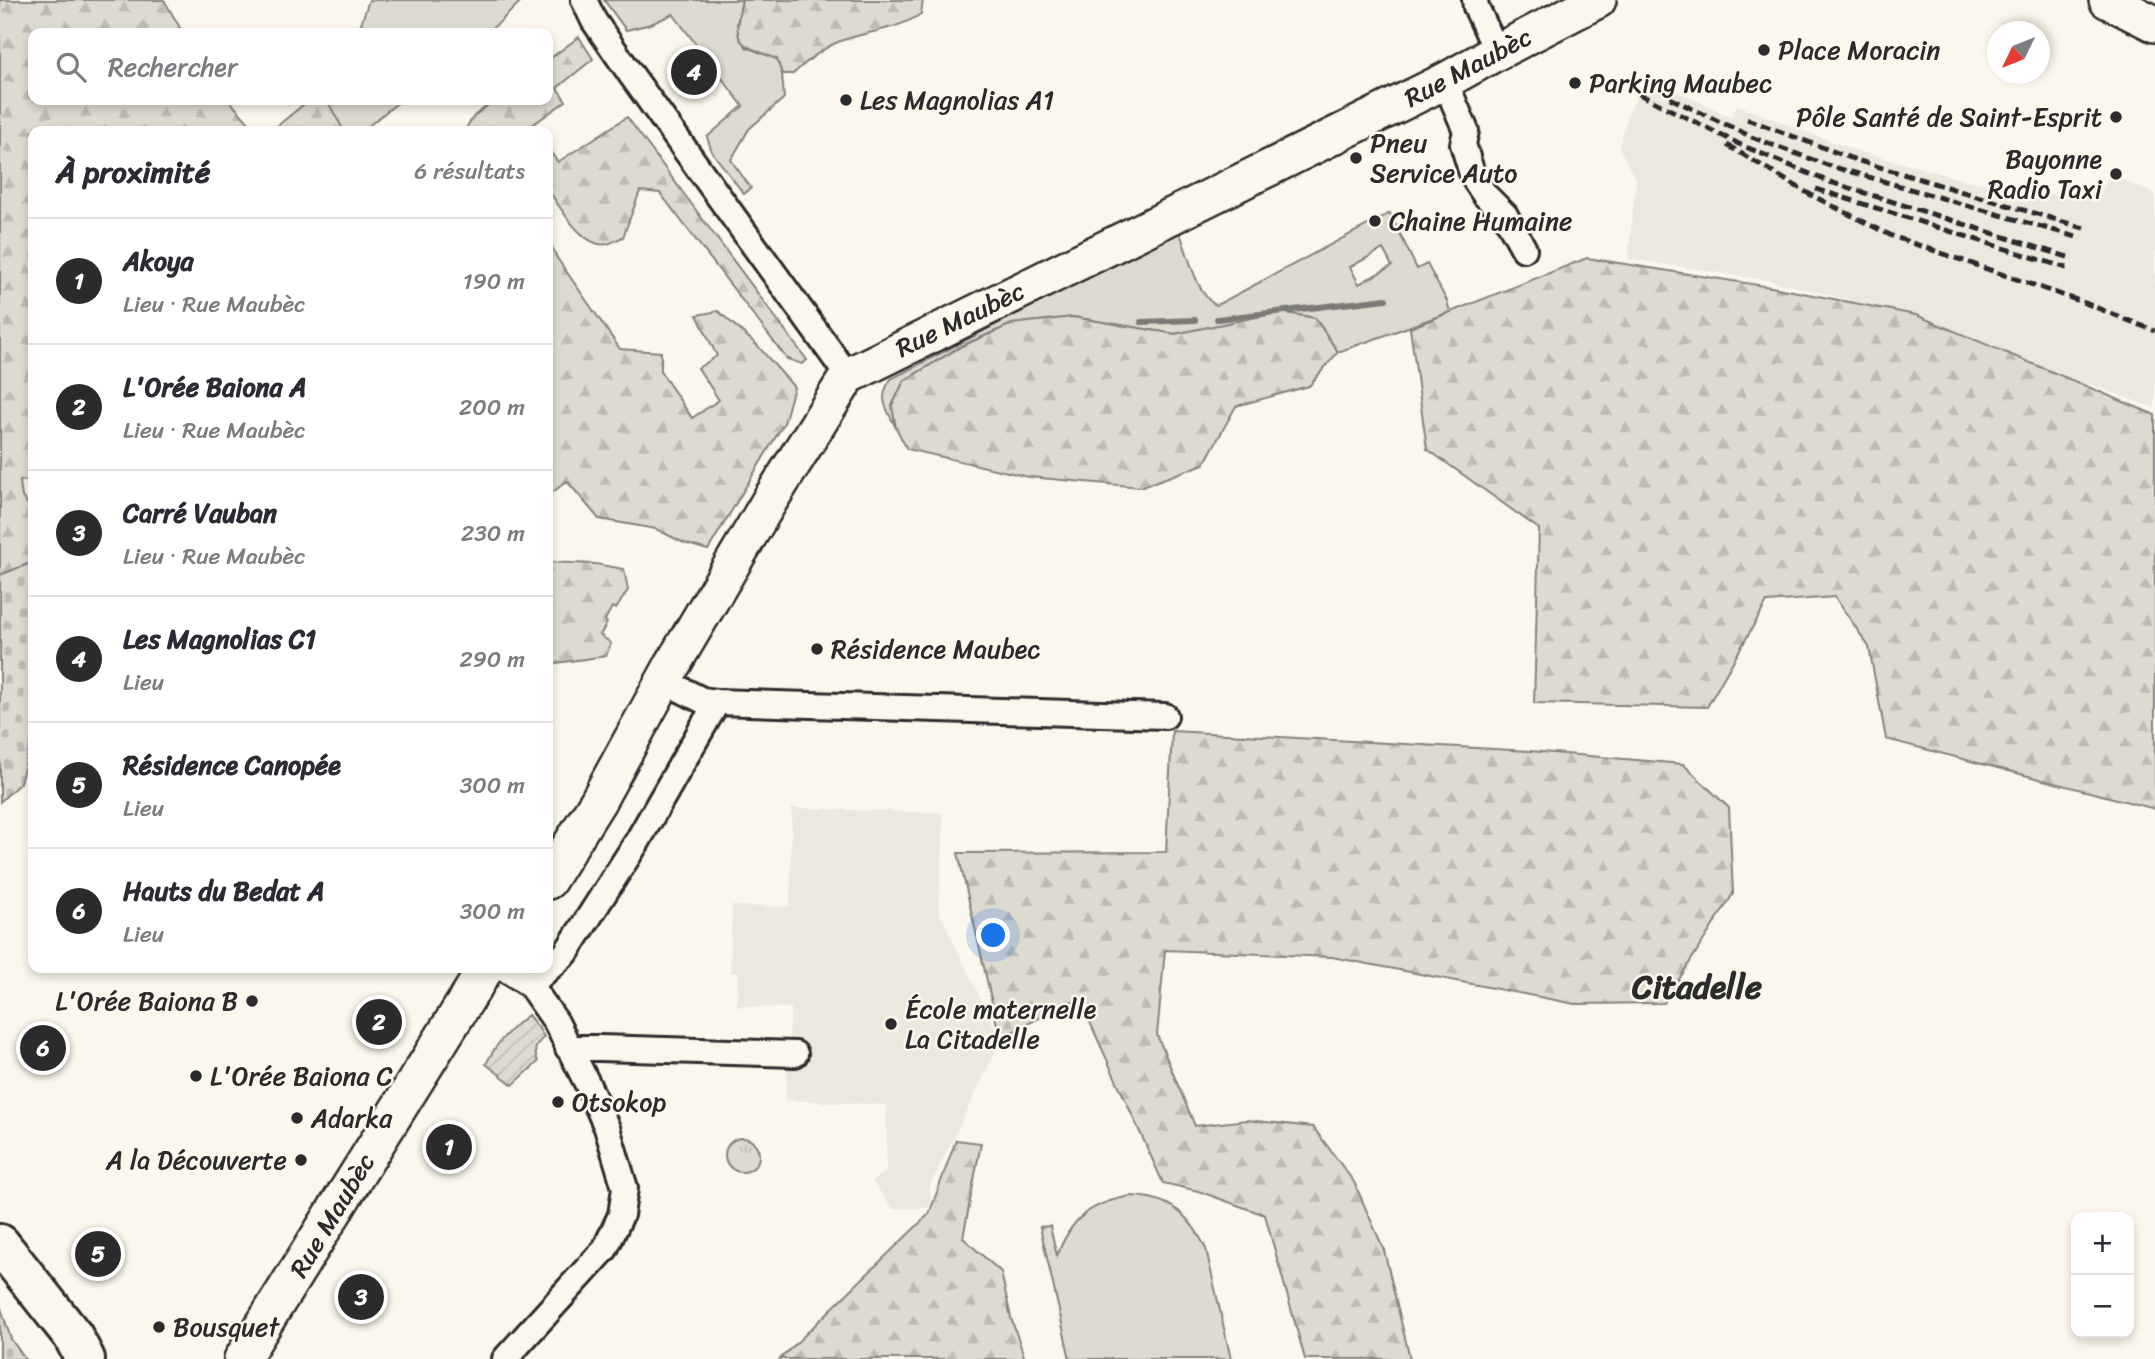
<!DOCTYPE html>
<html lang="fr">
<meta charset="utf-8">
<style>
body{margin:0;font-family:Sriracha,sans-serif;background:#f7f7f7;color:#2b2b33}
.controls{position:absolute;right:21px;bottom:21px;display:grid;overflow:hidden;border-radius:14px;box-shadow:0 4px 10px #0003}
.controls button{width:63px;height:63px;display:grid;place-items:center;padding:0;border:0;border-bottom:2px solid #e1e1e2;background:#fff;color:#2b2b33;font:35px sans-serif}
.compass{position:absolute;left:1987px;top:21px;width:63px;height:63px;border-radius:50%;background:#fff;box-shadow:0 4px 10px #0003;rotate:227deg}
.you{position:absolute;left:994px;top:936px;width:24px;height:24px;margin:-18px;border:5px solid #fff;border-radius:50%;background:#1a73e8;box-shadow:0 0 0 10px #1a73e833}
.badge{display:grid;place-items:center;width:46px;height:46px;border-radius:50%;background:#2b2b2b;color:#fff;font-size:23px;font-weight:700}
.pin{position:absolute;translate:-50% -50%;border:4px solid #fff;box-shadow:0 2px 7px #0006}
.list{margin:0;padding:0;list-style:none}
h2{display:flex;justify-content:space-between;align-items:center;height:91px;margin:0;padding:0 28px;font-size:30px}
h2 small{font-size:23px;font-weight:400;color:#7c7c81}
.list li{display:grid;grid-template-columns:46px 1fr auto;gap:21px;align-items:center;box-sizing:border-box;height:126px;padding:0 28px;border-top:2px solid #e1e1e2}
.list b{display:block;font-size:26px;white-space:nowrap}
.list p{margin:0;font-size:23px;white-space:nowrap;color:#7c7c81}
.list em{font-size:23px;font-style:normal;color:#7c7c81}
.icon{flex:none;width:38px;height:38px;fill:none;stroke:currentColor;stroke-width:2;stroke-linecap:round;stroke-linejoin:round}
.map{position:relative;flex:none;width:2155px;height:1359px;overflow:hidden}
.search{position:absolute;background:#fff;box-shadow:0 4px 10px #0003;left:28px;top:28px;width:525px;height:77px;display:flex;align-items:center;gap:18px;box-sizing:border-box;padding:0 24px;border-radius:14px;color:#7c7c81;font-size:26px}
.panel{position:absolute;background:#fff;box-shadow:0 4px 10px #0003;left:28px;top:126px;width:525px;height:847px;border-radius:14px}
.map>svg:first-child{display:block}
</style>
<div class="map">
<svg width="2155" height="1359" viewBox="0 0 2155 1359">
<defs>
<pattern id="forest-firs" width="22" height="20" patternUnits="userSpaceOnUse" patternTransform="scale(1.75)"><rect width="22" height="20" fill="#dddad0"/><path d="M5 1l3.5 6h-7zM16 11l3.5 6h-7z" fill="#bebbb3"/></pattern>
<pattern id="cemetery-stones" width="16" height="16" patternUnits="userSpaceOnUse" patternTransform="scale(1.75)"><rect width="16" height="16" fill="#dddad0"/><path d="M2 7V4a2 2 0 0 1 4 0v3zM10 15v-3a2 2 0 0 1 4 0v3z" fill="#bebbb3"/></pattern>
<pattern id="park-tufts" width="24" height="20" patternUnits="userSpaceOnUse" patternTransform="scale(1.75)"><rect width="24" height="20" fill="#dddad0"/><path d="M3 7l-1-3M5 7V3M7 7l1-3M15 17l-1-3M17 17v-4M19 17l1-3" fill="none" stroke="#bebbb3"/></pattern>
<pattern id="garden-furrows" width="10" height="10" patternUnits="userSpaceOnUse" patternTransform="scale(1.75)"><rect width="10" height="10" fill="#dddad0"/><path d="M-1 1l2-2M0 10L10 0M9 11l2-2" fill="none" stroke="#bebbb3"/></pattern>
</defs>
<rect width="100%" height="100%" fill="#fbf7ec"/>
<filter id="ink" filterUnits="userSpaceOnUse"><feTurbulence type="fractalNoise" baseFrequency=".0143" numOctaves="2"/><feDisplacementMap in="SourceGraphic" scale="14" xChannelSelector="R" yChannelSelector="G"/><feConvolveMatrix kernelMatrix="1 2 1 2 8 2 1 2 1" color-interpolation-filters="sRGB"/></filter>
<g filter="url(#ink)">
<path fill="#ebe8de" d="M1648 78 1731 117 1737 105 1857 151 1965 180 2072 198 2074 194 2095 203 2097 202 2109 174 2155 194V408L1847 299 1767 280 1628 259 1636 180 1619 148 1628 113Z
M792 808 943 813V846L938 910 1001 1041 930 1186 931 1204 927 1208 893 1209 872 1181 886 1171 887 1105 785 1100 791 1008 737 1006 738 972H730L732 906 790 907Z"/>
<path fill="#dddad0" stroke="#84827e" stroke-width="2" fill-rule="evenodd" d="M369 0H522L501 21 486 33H358Z
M604 0H742L737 24 746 47 777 59 782 74 784 98 749 129 731 160 751 188 744 194 712 152 707 137 743 106 673 14 651 24 626 30Z
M326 100H401L362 131H344Z
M1390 213 1417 269 1427 264 1447 301 1450 312 1338 352 1315 318 1281 312 1175 334 1073 317 1012 324 961 346 904 381 892 406 896 428C887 409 877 399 891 379L1179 230C1186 248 1198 300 1217 305ZM1383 249 1392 266 1359 284 1350 267Z
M1131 1196C1170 1197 1190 1215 1206 1249L1231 1359H1070L1040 1227 1050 1226 1057 1256C1071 1218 1090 1203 1131 1196Z"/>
<path fill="url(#forest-firs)" stroke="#84827e" stroke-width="2" d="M0 0H164L183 33H33V100H229L256 131H33V480L20 481 22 497 33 510V562L0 575Z
M742 0H923L921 14C895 31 866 31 838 42 821 49 806 62 793 74H782L777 59C737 43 732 45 742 0Z
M579 37 593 59 557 88 566 101 531 126 535 131H464L474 116 495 100H548V60Z
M309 100H327L344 131H271Z
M627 117 807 360 802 364 787 359 660 193 640 191 623 237C618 239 612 243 607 244 584 249 562 210 551 194L548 196V149L558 162Z
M548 238 557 258 620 349 661 352V372L692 418 719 400 698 368 717 356 697 315 718 311 756 344 794 387 784 423 708 550 684 543 656 529 599 519 567 481 548 496Z
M1587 258 1777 288 1916 315 2155 415V809L1886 739 1869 647 1835 597 1767 602 1707 707 1534 703 1539 529 1427 449 1410 328Z
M1281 312 1315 318 1338 352 1309 386 1236 406 1204 464 1141 487 1029 477 907 449 896 428 892 406 904 381 962 346 1012 324 1073 317 1175 334Z
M548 562 595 564 624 569 628 590 616 609 612 607 605 620 607 623 600 635 611 643 606 656 548 664Z
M1172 731 1530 751 1683 764 1729 808 1733 894 1664 1003 1575 1004 1332 957 1165 950 1157 1035 1195 1126 1247 1120 1313 1127 1354 1182 1384 1250 1410 1359H1305L1265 1215 1198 1191 1163 1183 1079 998 1000 1038 958 853 1166 852Z
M956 1140 981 1143 963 1238 1001 1272 1011 1318 1025 1359H780L929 1214Z"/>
<path fill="url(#cemetery-stones)" stroke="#84827e" stroke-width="2" d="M33 562V735L20 783 0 802V575Z
M0 1305 11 1339 25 1359H0Z"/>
<path fill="url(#park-tufts)" stroke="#84827e" stroke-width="2" d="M725 1155a17 17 0 1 1 34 0a17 17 0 1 1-34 0Z"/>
<path fill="url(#garden-furrows)" stroke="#84827e" stroke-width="2" d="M528 1015 538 1027 544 1037C535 1045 533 1050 538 1062L513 1085 486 1064C496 1043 510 1029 528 1015Z"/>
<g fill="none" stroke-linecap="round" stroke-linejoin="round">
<path stroke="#7b7a75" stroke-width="6" d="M1217 319 1386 299
M1141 322 1195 320"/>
<defs>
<path id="street" d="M584 0 594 21 632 76 848 376
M1475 0 1476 7 1497 52
M1445 81 1466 131 1463 144 1473 177 1485 195 1505 215 1524 249
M664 681 702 700 717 702 1165 716
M504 968 530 985 556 1022 587 1083 607 1128 625 1188 621 1215 605 1249 505 1359
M530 985 566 953 637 842 717 702
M568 1048H600L795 1054"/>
<path id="secondary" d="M2107 0 2155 24
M548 881 598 801 673 664 770 500 848 376 1445 81 1497 52 1598 0
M242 1359 486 968"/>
<path id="primary" d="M0 1244 73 1336 85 1359"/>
</defs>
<use href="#street" stroke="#2b2b2b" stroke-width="30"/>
<use href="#secondary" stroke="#2b2b2b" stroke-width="40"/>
<use href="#primary" stroke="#2b2b2b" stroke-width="44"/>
<use href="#street" stroke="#fbf7ec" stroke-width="24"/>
<use href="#secondary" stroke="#fbf7ec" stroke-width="35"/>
<use href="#primary" stroke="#fbf7ec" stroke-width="38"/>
<path stroke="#2b2b2b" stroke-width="5" stroke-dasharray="10 5" stroke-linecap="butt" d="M1639 94 1741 145 1827 181 2071 258
M1670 98 1754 138 1827 165 2080 238
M1747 119 1856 160 2084 228
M1727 145 1811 195 1892 236 2085 303 2155 331
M1816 189 2067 268"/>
</g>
</g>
<g fill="#2b2b2b" stroke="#fbf7ec" stroke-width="2.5">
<circle cx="1764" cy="50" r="7"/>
<circle cx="1575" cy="83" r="7"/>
<circle cx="846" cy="100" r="7"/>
<circle cx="2116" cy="117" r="7"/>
<circle cx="1356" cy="158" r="7"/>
<circle cx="2116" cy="174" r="7"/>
<circle cx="1375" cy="221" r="7"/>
<circle cx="817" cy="649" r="7"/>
<circle cx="252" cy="1001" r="7"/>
<circle cx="891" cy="1024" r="7"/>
<circle cx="196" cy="1076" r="7"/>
<circle cx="558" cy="1102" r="7"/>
<circle cx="297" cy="1118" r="7"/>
<circle cx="301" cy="1160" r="7"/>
<circle cx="159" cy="1327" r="7"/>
</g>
<g text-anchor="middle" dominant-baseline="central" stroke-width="5" stroke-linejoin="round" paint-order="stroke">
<g font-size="26" fill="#2b2b2b" stroke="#fbf7ec" text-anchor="start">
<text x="1778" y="50">Place Moracin</text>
<text x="1589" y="83">Parking Maubec</text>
<text x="860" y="100">Les Magnolias A1</text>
<text x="2102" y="117" text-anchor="end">Pôle Santé de Saint-Esprit</text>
<text x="1370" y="143">Pneu<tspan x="1370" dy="30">Service Auto</tspan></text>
<text x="2102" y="159" text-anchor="end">Bayonne<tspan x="2102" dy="30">Radio Taxi</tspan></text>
<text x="1389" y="221">Chaine Humaine</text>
<text x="831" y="649">Résidence Maubec</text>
<text x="238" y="1001" text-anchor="end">L'Orée Baiona B</text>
<text x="905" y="1009">École maternelle<tspan x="905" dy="30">La Citadelle</tspan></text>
<text x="210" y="1076">L'Orée Baiona C</text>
<text x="572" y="1102">Otsokop</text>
<text x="311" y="1118">Adarka</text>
<text x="287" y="1160" text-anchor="end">A la Découverte</text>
<text x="173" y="1327">Bousquet</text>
</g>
<g font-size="26" fill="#2b2b2b" stroke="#fbf7ec">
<text transform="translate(1468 67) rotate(-28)">Rue Maubèc</text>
<text transform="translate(960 319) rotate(-26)">Rue Maubèc</text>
<text transform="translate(332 1215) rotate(-59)">Rue Maubèc</text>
</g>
<g font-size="33" font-weight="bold" fill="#2b2b2b" stroke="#fbf7ec">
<text x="1697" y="987">Citadelle</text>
</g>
</g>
</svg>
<div class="controls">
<button>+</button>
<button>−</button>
</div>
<svg class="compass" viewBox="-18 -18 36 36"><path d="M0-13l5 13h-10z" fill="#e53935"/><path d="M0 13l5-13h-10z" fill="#7c7c81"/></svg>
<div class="you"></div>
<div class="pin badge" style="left:449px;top:1147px">1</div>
<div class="pin badge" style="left:379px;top:1022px">2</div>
<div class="pin badge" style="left:361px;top:1297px">3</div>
<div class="pin badge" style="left:694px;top:72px">4</div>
<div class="pin badge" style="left:98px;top:1254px">5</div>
<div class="pin badge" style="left:43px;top:1048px">6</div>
<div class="search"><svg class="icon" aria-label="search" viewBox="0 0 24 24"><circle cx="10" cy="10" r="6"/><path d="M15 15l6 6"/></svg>Rechercher</div>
<section class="panel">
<h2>À proximité<small>6 résultats</small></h2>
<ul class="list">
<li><span class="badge">1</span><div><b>Akoya</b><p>Lieu · Rue Maubèc</p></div><em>190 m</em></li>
<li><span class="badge">2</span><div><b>L'Orée Baiona A</b><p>Lieu · Rue Maubèc</p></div><em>200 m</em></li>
<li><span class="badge">3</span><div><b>Carré Vauban</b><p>Lieu · Rue Maubèc</p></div><em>230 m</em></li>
<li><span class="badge">4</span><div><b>Les Magnolias C1</b><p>Lieu</p></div><em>290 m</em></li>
<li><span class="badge">5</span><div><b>Résidence Canopée</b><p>Lieu</p></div><em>300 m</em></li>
<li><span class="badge">6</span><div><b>Hauts du Bedat A</b><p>Lieu</p></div><em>300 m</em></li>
</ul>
</section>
</div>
